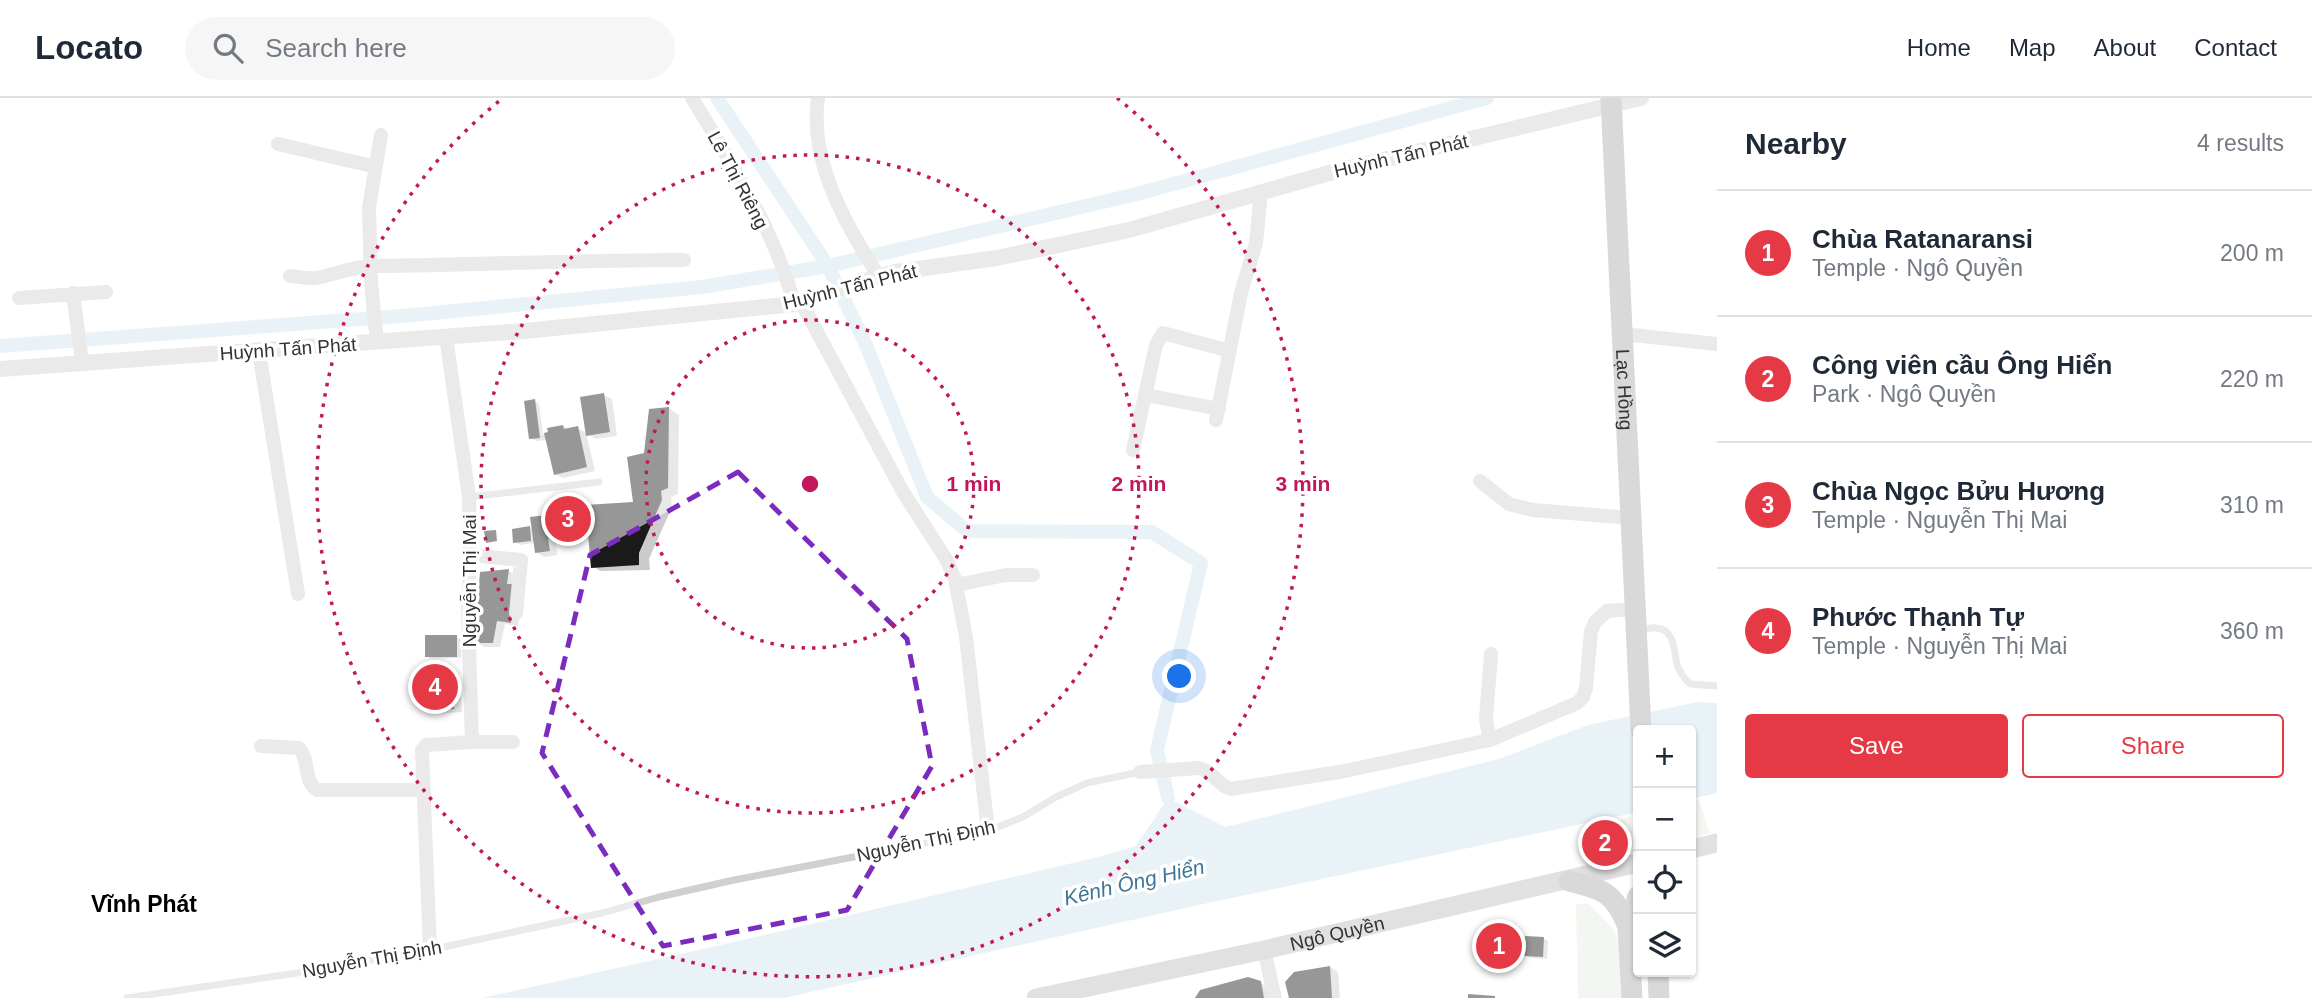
<!DOCTYPE html>
<meta charset="utf-8">
<style>
body{margin:0;font-family:Helvetica,sans-serif;background:#f6f6f7;color:#1f2937}
.controls{position:absolute;right:21px;bottom:21px;display:grid;overflow:hidden;border-radius:7px;box-shadow:0 2px 5px #0004}
.controls button{width:63px;height:63px;display:grid;place-items:center;padding:0;border:0;border-bottom:2px solid #e0e1e3;background:#fff;color:#1f2937;font:35px sans-serif}
.you{position:absolute;left:1180px;top:579px;width:24px;height:24px;margin:-18px;border:5px solid #fff;border-radius:50%;background:#1a73e8;box-shadow:0 0 0 10px #1a73e833}
.badge{display:grid;place-items:center;width:46px;height:46px;border-radius:50%;background:#e63946;color:#fff;font-size:23px;font-weight:700}
.pin{position:absolute;translate:-50% -50%;border:4px solid #fff;box-shadow:0 2px 7px #0006}
.list{margin:0;padding:0;list-style:none}
h2{display:flex;justify-content:space-between;align-items:center;height:91px;margin:0;padding:0 28px;font-size:30px}
h2 small{font-size:23px;font-weight:400;color:#747a83}
.list li{display:grid;grid-template-columns:46px 1fr auto;gap:21px;align-items:center;box-sizing:border-box;height:126px;padding:0 28px;border-top:2px solid #e0e1e3}
.list b{display:block;font-size:26px;white-space:nowrap}
.list p{margin:0;font-size:23px;white-space:nowrap;color:#747a83}
.list em{font-size:23px;font-style:normal;color:#747a83}
.actions{display:flex;gap:14px;padding:21px 28px}
.actions a{flex:1;padding:16px 0;border:2px solid #e63946;border-radius:7px;text-align:center;font-size:24px;color:#e63946}
.actions .main{background:#e63946;color:#fff}
.icon{flex:none;width:38px;height:38px;fill:none;stroke:currentColor;stroke-width:2;stroke-linecap:round;stroke-linejoin:round}
.map{position:relative;flex:none;width:1717px;height:900px;overflow:hidden}
header{display:flex;align-items:center;gap:42px;box-sizing:border-box;height:98px;padding:0 35px;background:#fff;border-bottom:2px solid #e0e1e3}
header strong{font-size:33px}
nav{display:flex;gap:38px;margin-inline-start:auto;font-size:24px}
.search{width:490px;height:63px;background:#f6f6f7;display:flex;align-items:center;gap:18px;box-sizing:border-box;padding:0 24px;border-radius:38px;color:#747a83;font-size:26px}
main{display:flex}
aside{flex:1;background:#fff}
.map>svg:first-child{display:block}
</style>
<header>
<strong>Locato</strong>
<div class="search"><svg class="icon" aria-label="search" viewBox="0 0 24 24"><circle cx="10" cy="10" r="6"/><path d="M15 15l6 6"/></svg>Search here</div>
<nav><a>Home</a><a>Map</a><a>About</a><a>Contact</a></nav>
</header>
<main>
<div class="map">
<svg width="1717" height="900" viewBox="0 0 1717 900">
<rect width="100%" height="100%" fill="#fff"/>
<path fill="#e6ecdf" d="M1699 702 1710 735 1691 742V703Z
M1630 718C1636 758 1620 760 1587 772L1580 737Z
M1576 806H1589L1611 828 1618 841 1622 900H1578Z"/>
<path fill="#cfe2ee" d="M1697 604 1717 605V695L1691 701V632H1638V714L1208 805 784 900H482L734 844 1098 759 1136 748 1168 700 1225 729 1499 661 1588 627Z"/>
<path fill="#0003" d="M604 297 612 301 617 338 596 341 586 335 595 373 563 380 555 376 547 342 536 343 531 340 534 303 539 306 543 337 563 328 569 332 578 330 588 336Z
M669 310 679 317 678 396 671 399 672 409 649 461 650 472 600 473 593 468 590 441 556 445 557 457 544 459 536 454 535 445 520 447 515 444 529 430 534 433 549 418 584 405 589 408 635 406 646 356Z
M508 473 516 477 523 492 518 528 505 526 500 549H484L476 544Z
M456 539 461 541V560L431 561 427 558Z
M452 575 460 580 462 614 434 616 426 611Z
M1543 840 1548 843 1547 861 1531 860 1526 857Z
M1330 869 1338 874 1340 900H1291Z
M1260 885 1269 889 1271 900H1197Z"/>
<g fill="none" stroke-linecap="round" stroke-linejoin="round">
<path stroke="#cfe2ee" stroke-width="14" d="M717 0 828 168 866 247 927 399 967 433 1152 434 1201 465 1157 652 1168 700
M0 248 403 218 702 189 828 168 1133 97 1487 0"/>
</g>
<path fill="#1a1a1a" d="M604 295 610 334 586 338 580 299Z
M535 301 540 340 529 341 524 303Z
M669 309 668 390 661 393 662 402 639 455V467L591 470 588 436 548 441 550 453 535 455 530 419 547 417 546 408 584 403 585 407 633 404 627 359 644 355 649 311Z
M563 327 564 331 578 328 587 369 554 377 544 335 548 334 547 330Z
M530 428 531 443 513 445 512 431Z
M496 432 497 443 486 445 484 433Z
M509 471 507 486H516L511 525 497 523 493 545H474L480 474Z
M425 537H457V559H425Z
M453 573 454 611 425 612 423 575Z
M1525 838 1544 839 1543 859 1524 858Z
M1330 868 1332 900H1289L1285 884 1294 874Z
M1248 879 1261 883 1264 900H1195L1200 892Z
M1468 896 1495 898V900H1468Z"/>
<g fill="none" stroke-linecap="round" stroke-linejoin="round">
<path stroke="#d0d0d0" stroke-width="7" d="M470 399 599 384
M1638 533C1643 532 1651 529 1656 530 1675 531 1674 553 1677 567 1680 575 1685 581 1690 586L1717 588
M127 900 297 875 439 850 602 815 659 799 734 782 988 733 1023 719 1056 699 1087 685 1140 674"/>
<path stroke="#d0d0d0" stroke-width="14" d="M692 0C731 65 775 132 794 206
M818 0C809 65 846 126 879 179
M278 46 376 69
M290 178C299 179 309 181 317 180 336 176 354 168 374 168 477 167 580 162 684 162
M73 195 82 264
M19 200 106 194
M811 201 868 182
M801 204 903 394 946 461 955 481 966 539 988 733
M1623 236 1717 246
M377 244 371 185 369 110 381 37
M259 254 298 496
M1146 297 1219 311
M1216 322 1241 195 1256 145 1261 94
M1133 352 1156 247 1163 235 1230 253
M1480 383 1509 406 1533 412 1632 420
M470 457 521 462 516 515
M956 487 1006 477H1033
M1490 642 1486 621 1491 556
M472 644H513
M261 648 299 650C310 662 303 683 317 692H423
M1140 674 1199 670C1213 673 1218 688 1231 691L1345 673 1490 642 1577 605 1583 599 1586 590 1591 533 1595 524 1607 513 1636 511
M430 852 422 652 426 647 472 644 468 516 470 457 469 399 446 239
M1264 852 1275 900"/>
<path stroke="#d0d0d0" stroke-width="16" d="M868 182 895 174 997 160 1129 132 1333 74 1641 0
M0 271 524 233 794 206 811 201"/>
<g stroke="#bdbdbd" stroke-width="19">
<path d="M1691 751 1717 745"/>
<path id="s1" d="M1036 900 1264 852 1638 765"/>
</g>
<g stroke="#ababab" stroke-width="21">
<path id="s2" d="M1611 0 1641 632"/>
<path d="M1569 783C1603 791 1615 795 1628 829"/>
<path d="M1658 874 1659 900"/>
<path d="M1632 900 1628 829 1638 798"/>
</g>
</g>
<path d="M0 0H1717V900H0ZM738 374 907 541 932 668 847 812 663 848 542 655 590 457Z" fill="#fff" fill-opacity=".55" fill-rule="evenodd"/>
<path fill="none" stroke="#7b2cbf" stroke-width="5" stroke-dasharray="14 9" stroke-linejoin="round" d="M738 374 907 541 932 668 847 812 663 848 542 655 590 457Z"/>
<g fill="none" stroke="#c2185b" stroke-width="3.5" stroke-dasharray="3.5 7">
<circle cx="810" cy="386" r="164"/>
<circle cx="810" cy="386" r="329"/>
<path d="M1117 0A493 493 0 1 1 503 0"/>
</g>
<g text-anchor="middle" dominant-baseline="central" stroke-width="7" stroke-linejoin="round" paint-order="stroke">
<g font-size="19" fill="#333" stroke="#fff">
<text transform="translate(1401 58) rotate(-13)">Huỳnh Tấn Phát</text>
<text transform="translate(738 82) rotate(62)">Lê Thị Riêng</text>
<text transform="translate(850 189) rotate(-14)">Huỳnh Tấn Phát</text>
<text transform="translate(288 251) rotate(-4)">Huỳnh Tấn Phát</text>
<text stroke="none"><textPath href="#s2" startOffset="292">Lạc Hồng</textPath></text>
<text transform="translate(469 483) rotate(-90)">Nguyễn Thị Mai</text>
<text transform="translate(926 743) rotate(-12)">Nguyễn Thị Định</text>
<text stroke="none"><textPath href="#s1" startOffset="308">Ngô Quyền</textPath></text>
<text transform="translate(372 861) rotate(-10)">Nguyễn Thị Định</text>
</g>
<g font-size="21" font-style="italic" fill="#3f7597" stroke="#fff">
<text transform="translate(1134 784) rotate(-13)">Kênh Ông Hiển</text>
</g>
<g font-size="23" font-weight="bold" fill="#000" stroke="#fff">
<text x="144" y="806">Vĩnh Phát</text>
</g>
</g>
<circle cx="810" cy="386" r="10" fill="#c2185b" stroke="#fff" stroke-width="3.5"/>
<g font-size="21" text-anchor="middle" font-weight="bold" fill="#c2185b" stroke="#fff" stroke-width="7" stroke-linejoin="round" paint-order="stroke">
<text x="974" y="393">1 min</text>
<text x="1139" y="393">2 min</text>
<text x="1303" y="393">3 min</text>
</g>
</svg>
<div class="controls">
<button>+</button>
<button>−</button>
<button><svg class="icon" aria-label="locate" viewBox="0 0 24 24"><circle cx="12" cy="12" r="6"/><path d="M12 2v4M12 18v4M2 12h4M18 12h4"/></svg></button>
<button><svg class="icon" aria-label="layers" viewBox="0 0 24 24"><path d="M12 4l9 5-9 5-9-5zM3 14l9 5 9-5"/></svg></button>
</div>
<div class="you"></div>
<div class="pin badge" style="left:1499px;top:848px">1</div>
<div class="pin badge" style="left:1605px;top:745px">2</div>
<div class="pin badge" style="left:568px;top:421px">3</div>
<div class="pin badge" style="left:435px;top:589px">4</div>
</div>
<aside>
<h2>Nearby<small>4 results</small></h2>
<ul class="list">
<li><span class="badge">1</span><div><b>Chùa Ratanaransi</b><p>Temple · Ngô Quyền</p></div><em>200 m</em></li>
<li><span class="badge">2</span><div><b>Công viên cầu Ông Hiển</b><p>Park · Ngô Quyền</p></div><em>220 m</em></li>
<li><span class="badge">3</span><div><b>Chùa Ngọc Bửu Hương</b><p>Temple · Nguyễn Thị Mai</p></div><em>310 m</em></li>
<li><span class="badge">4</span><div><b>Phước Thạnh Tự</b><p>Temple · Nguyễn Thị Mai</p></div><em>360 m</em></li>
</ul>
<div class="actions"><a class="main">Save</a><a>Share</a></div>
</aside>
</main>
